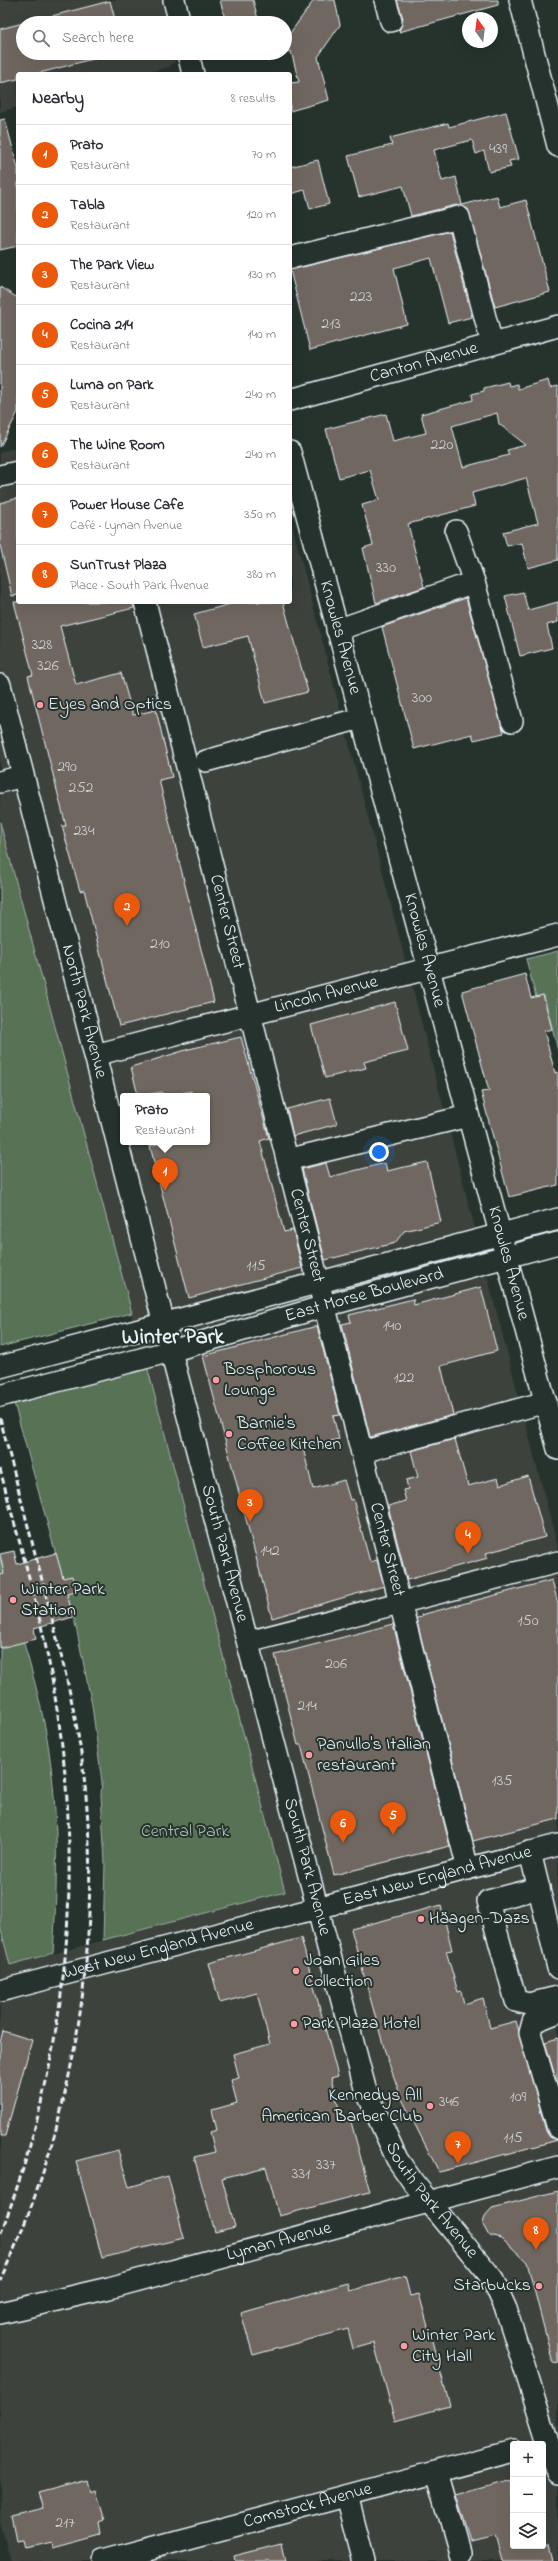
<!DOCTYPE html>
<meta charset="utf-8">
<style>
body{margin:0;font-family:"Indie Flower",sans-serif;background:#f7f7f7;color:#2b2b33}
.controls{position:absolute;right:12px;bottom:12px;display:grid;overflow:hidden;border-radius:4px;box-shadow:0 4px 16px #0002}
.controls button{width:36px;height:36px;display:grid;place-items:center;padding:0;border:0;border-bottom:1px solid #e1e1e2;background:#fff;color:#2b2b33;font:20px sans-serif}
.compass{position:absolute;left:462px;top:12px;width:36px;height:36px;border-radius:50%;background:#fff;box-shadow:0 4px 16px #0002;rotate:346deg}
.you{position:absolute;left:379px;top:1152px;width:14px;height:14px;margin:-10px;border:3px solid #fff;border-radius:50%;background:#1a73e8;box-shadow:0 0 0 6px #1a73e833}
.badge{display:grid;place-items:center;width:26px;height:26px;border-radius:50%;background:#ea580c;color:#fff;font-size:13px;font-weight:700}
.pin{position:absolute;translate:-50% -33px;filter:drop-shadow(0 1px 2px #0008)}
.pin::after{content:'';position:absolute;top:21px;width:14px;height:12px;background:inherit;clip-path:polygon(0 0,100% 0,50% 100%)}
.popup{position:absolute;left:120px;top:1093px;width:90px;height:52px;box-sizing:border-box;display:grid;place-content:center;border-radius:4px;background:#fff;filter:drop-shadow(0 1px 3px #0005);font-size:13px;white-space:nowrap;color:#7c7c81}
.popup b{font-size:15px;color:#2b2b33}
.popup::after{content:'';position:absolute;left:50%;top:100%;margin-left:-8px;border:8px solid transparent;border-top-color:#fff}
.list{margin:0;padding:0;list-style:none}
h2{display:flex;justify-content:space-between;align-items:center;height:52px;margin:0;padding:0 16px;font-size:17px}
h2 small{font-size:13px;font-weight:400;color:#7c7c81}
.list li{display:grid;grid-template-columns:26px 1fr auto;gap:12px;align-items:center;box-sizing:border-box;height:60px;padding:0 16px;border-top:1px solid #e1e1e2}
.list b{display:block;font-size:15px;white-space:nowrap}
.list p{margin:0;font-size:13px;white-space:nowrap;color:#7c7c81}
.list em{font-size:13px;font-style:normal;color:#7c7c81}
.icon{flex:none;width:22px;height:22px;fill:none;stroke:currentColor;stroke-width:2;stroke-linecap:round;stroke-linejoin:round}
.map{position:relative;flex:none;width:558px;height:2561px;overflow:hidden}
.search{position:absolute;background:#fff;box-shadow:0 4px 16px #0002;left:16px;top:16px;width:276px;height:44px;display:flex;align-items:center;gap:10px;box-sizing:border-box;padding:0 14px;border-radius:22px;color:#7c7c81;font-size:15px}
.panel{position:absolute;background:#fff;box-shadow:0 4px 16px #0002;left:16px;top:72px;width:276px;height:532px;border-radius:4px}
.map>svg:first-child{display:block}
</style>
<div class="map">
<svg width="558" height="2561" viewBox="0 0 558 2561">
<rect width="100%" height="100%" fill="#26332d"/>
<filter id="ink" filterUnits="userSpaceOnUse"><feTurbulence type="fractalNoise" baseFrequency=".025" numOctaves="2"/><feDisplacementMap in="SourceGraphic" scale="8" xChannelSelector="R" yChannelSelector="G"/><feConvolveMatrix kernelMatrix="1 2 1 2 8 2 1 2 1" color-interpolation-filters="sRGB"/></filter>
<g filter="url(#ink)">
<path fill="#3c433c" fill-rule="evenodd" d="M0 0H164L170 23H23V53H177L178 55 174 63 169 67 141 74H18V107L0 112Z
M18 447V602H290V517L558 1548V2561H11L0 2521V1926L11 1965 285 1892 0 822V452ZM123 1096H207V1142H123ZM513 2444H543V2546H513Z"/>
<path fill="#597257" stroke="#a0b2a8" d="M0 822 132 1313 0 1347Z
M558 951V1051L544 995 536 997 526 959Z
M147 1366 285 1892 103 1940 105 1863 101 1795 102 1782 92 1705 76 1627 14 1403Z
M0 1557C14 1614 34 1670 45 1727 59 1801 58 1878 53 1953L10 1965 0 1926Z"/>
<path fill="#706860" stroke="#e8f1f8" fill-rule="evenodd" d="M220 0H253L259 23H226Z
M314 0H335L340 25 318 57 329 100 290 111V83L299 82 291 51 285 53V40Z
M397 0H498V5L399 32 403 18Z
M110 1 116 23H45L44 18Z
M23 23V53H95L96 58 36 74H18V79L0 83V29Z
M506 112 519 159 509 161 511 167 489 172 484 151 476 154 472 140 434 150 442 181 456 177 462 205 497 196 500 207 526 200 550 292 495 307 468 209 456 205 411 216 403 186 359 197 348 156 392 145 390 138 448 123 449 127Z
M5 119 18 168V246L0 250V120Z
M318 160 329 204 310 209 305 190 290 194V167Z
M450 231 472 317 448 323 431 258 394 268 407 324 310 350 290 270Z
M0 287 18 298V412L0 447Z
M548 380 550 388 558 386V560L528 568 522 543 507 546 503 532 538 523 526 478 472 493 475 506 408 524 424 587 376 603 363 548 373 545 362 505 379 500 370 470 339 478 326 429 386 414 393 441 426 433 421 414 473 400 472 394 484 391V388L508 382 509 386 517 384 518 389ZM497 413 499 424 526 445 507 450 509 455 463 467 452 426Z
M18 498V595L12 596 0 545V503Z
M523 592 528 610 558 602V622L547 625 552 648 520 656 505 596Z
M466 598 504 733 474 740 472 734 414 749 382 627Z
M14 602H133L134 608 60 626 76 685 121 673 133 715 156 710 172 777 159 780 214 1002 119 1026 84 890 80 891 62 826H66L28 676 33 675Z
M238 602H283L308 692 265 703 248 636 203 647 194 614Z
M525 974 531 998 543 995 552 1029 544 1031 555 1073 558 1072V1185L509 1197 481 1092 489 1091 462 991Z
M395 1002 408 1051 364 1062 366 1068 325 1078 311 1025Z
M241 1037 269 1138 260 1141 284 1232 293 1230 302 1268 189 1298 150 1146 164 1142H207V1096H192L191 1091 170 1096H163L162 1092 138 1096 131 1067 189 1049Z
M330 1098 337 1124 293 1136 287 1109Z
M427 1162 441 1222 404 1231 395 1243 325 1260 302 1169 326 1163 330 1177 385 1163 387 1171Z
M481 1287 497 1351 441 1366 453 1415 370 1437 342 1324 351 1322 349 1315 413 1299 414 1305Z
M317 1326 340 1415 333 1416 339 1439 303 1448 313 1489 344 1480 350 1500 353 1499 370 1562 377 1560 384 1586 272 1618 203 1356Z
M455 1439 468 1486 498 1478 500 1485 528 1476 545 1537 486 1553 488 1558 407 1580 388 1506 406 1501 403 1490 408 1489 406 1480 418 1477 411 1451Z
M14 1551 17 1564 56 1553 63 1578 72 1576 76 1592 67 1594 73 1617 34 1628 36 1639 0 1648V1575L4 1574 0 1554Z
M552 1580 558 1604V1819L473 1841 416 1618 422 1617 421 1615Z
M393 1624 450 1846 334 1875 301 1745H298L275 1655Z
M441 1905 452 1950 446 1951 458 1992 461 1991 464 2004 483 1998 490 2028 516 2021 546 2131 550 2137 558 2140 439 2172 401 2097 386 2055 351 1929Z
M301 1938 338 2076 331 2078 342 2120 350 2118 370 2192 279 2216 266 2167 222 2178 235 2227 215 2232 194 2157 215 2152 210 2132 217 2130 212 2110 237 2103 231 2080 239 2078 233 2054 270 2044 257 1993 220 2003 209 1963Z
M3 2031 32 2040 5 2136H0V2042Z
M558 2038V2086L545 2042Z
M118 2150 129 2187 168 2176 184 2238 102 2258 76 2161Z
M558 2191V2362L553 2363 527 2262 502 2238 489 2235 483 2224 485 2216 492 2208Z
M405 2276 410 2296 419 2294 450 2406 395 2421 374 2343 353 2349 348 2329 253 2355 241 2313 348 2283 350 2291Z
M87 2480 90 2492 95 2490 104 2521 99 2523 101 2535 53 2548 52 2542 25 2548 23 2540 16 2541 11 2516 43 2508 38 2493Z
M513 2480V2546H549L553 2561H502L495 2536 471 2542 456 2495Z
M281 2544 285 2561H235L234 2556Z"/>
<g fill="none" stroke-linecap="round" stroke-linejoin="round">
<defs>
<g id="minor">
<path d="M174 0 180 23"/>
<path d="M385 0 391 21"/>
<path d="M520 0 558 146"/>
<path d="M188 53 193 74"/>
<path d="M290 258 459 217 492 344"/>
<path id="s1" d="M290 400 558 326"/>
<path id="s2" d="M290 452 558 1449"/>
<path d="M0 476 18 472"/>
<path d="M456 531 474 582"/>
<path id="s3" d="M145 602 468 1869"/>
<path d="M337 630 474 582 512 721"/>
<path id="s4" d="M0 685 175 1367 365 2088 397 2159 413 2182 492 2278 506 2309 558 2474"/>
<path d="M206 761 361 718"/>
<path d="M0 782 22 776"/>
<path id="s5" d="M95 1055 558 935"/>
<path d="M287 1160 468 1116"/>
<path d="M0 1367 558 1219"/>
<path id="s6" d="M0 1396 171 1351 325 1306 558 1243"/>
<path d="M362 1452 546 1402"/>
<path d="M248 1642 558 1562"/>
<path d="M530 1852 558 1968"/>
<path d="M539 1888 488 1901 516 2001 529 2004 558 1997"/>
<path id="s7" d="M0 1991 558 1845"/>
<path d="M558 2012 533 2022 530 2033 558 2128"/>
<path id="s8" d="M0 2313 109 2288 558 2167"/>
<path d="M437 2472 460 2553"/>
<path d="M347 2496 364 2561"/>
<path id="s9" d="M103 2561 513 2451"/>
</g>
</defs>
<use href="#minor" stroke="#e8f1f8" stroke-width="24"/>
<use href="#minor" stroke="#26332d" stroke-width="21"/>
<path stroke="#e8f1f8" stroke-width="3" stroke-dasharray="6 3" stroke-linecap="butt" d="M0 1418C16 1480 32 1542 48 1603 62 1658 76 1712 83 1768 104 1940 75 2123 0 2280
M0 1469C19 1543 42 1616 54 1691 86 1875 67 2061 0 2235"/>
</g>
</g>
<g fill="#ff9aa2" stroke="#26332d" stroke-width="1.5">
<circle cx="40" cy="705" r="4"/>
<circle cx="216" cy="1380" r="4"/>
<circle cx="229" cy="1434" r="4"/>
<circle cx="13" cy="1600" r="4"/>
<circle cx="309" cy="1755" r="4"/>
<circle cx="421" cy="1919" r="4"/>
<circle cx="296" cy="1971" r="4"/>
<circle cx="294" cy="2024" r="4"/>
<circle cx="430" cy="2106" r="4"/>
<circle cx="539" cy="2286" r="4"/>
<circle cx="404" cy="2346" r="4"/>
</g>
<g text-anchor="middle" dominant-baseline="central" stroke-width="4" stroke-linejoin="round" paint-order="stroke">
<g font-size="16" fill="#cacfd2">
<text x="498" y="149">439</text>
<text x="361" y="297">223</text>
<text x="331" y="324">213</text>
<text x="442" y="445">220</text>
<text x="386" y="568">330</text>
<text x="42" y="645">328</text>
<text x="48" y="666">326</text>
<text x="422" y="698">300</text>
<text x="67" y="767">290</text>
<text x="81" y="788">252</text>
<text x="84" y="831">234</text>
<text x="160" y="944">210</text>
<text x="256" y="1266">115</text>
<text x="392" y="1326">140</text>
<text x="404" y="1378">122</text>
<text x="270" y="1551">142</text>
<text x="528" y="1621">150</text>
<text x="336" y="1664">206</text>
<text x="307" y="1706">214</text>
<text x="502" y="1781">135</text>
<text x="518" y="2097">109</text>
<text x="449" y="2102">346</text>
<text x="513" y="2138">115</text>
<text x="326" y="2165">337</text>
<text x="301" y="2174">331</text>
<text x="65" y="2523">217</text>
</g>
<g font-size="18" fill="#e8f1f8" stroke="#26332d">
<text stroke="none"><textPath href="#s1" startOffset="139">Canton Avenue</textPath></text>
<text stroke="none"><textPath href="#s2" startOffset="192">Knowles Avenue</textPath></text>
<text stroke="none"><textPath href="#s3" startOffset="330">Center Street</textPath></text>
<text stroke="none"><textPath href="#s2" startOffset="516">Knowles Avenue</textPath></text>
<text stroke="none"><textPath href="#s5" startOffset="239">Lincoln Avenue</textPath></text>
<text stroke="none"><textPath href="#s4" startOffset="337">North Park Avenue</textPath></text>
<text stroke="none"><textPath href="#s3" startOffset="654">Center Street</textPath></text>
<text stroke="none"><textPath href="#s2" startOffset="840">Knowles Avenue</textPath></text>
<text stroke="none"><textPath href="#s6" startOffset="378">East Morse Boulevard</textPath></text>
<text stroke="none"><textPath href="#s3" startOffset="978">Center Street</textPath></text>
<text stroke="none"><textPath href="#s4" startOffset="897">South Park Avenue</textPath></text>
<text stroke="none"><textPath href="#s4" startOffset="1221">South Park Avenue</textPath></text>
<text stroke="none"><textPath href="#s7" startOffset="452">East New England Avenue</textPath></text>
<text stroke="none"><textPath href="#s7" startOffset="164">West New England Avenue</textPath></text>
<text stroke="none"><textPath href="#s4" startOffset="1581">South Park Avenue</textPath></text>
<text stroke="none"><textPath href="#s8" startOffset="288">Lyman Avenue</textPath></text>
<text stroke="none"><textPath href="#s9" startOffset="212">Comstock Avenue</textPath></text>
</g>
<g font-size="18" fill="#e8f1f8" stroke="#26332d" text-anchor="start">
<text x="48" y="705">Eyes and Optics</text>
<text x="224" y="1370">Bosphorous<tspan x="224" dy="21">Lounge</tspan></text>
<text x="237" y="1424">Barnie's<tspan x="237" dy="21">Coffee Kitchen</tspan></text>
<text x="21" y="1590">Winter Park<tspan x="21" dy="21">Station</tspan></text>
<text x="317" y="1745">Panullo's Italian<tspan x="317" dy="21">restaurant</tspan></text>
<text x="429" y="1919">Häagen-Dazs</text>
<text x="304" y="1961">Joan Giles<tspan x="304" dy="21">Collection</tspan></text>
<text x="302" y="2024">Park Plaza Hotel</text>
<text x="422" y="2096" text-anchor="end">Kennedys All<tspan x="422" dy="21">American Barber Club</tspan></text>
<text x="531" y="2286" text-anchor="end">Starbucks</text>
<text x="412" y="2336">Winter Park<tspan x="412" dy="21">City Hall</tspan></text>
</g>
<g font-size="18" fill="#afbeb8" stroke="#26332d">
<text x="185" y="1832">Central Park</text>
</g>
<g font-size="22" font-weight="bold" fill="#e8f1f8" stroke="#26332d">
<text x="173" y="1338">Winter Park</text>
</g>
</g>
</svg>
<div class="controls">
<button>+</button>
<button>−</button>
<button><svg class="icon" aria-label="layers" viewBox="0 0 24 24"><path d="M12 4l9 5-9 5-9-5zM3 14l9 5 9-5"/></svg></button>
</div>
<svg class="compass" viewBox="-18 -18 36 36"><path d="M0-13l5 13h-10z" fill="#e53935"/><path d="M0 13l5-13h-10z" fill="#7c7c81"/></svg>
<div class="you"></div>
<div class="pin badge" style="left:165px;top:1191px">1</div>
<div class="popup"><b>Prato</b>Restaurant</div>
<div class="pin badge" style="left:127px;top:926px">2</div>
<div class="pin badge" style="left:250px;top:1522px">3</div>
<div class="pin badge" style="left:468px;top:1554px">4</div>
<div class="pin badge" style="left:393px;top:1835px">5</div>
<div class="pin badge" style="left:343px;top:1843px">6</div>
<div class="pin badge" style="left:458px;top:2164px">7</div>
<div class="pin badge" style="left:536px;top:2250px">8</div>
<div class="search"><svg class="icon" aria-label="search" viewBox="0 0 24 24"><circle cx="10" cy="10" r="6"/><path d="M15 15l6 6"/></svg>Search here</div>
<section class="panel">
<h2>Nearby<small>8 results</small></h2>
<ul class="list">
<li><span class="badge">1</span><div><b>Prato</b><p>Restaurant</p></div><em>70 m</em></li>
<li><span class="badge">2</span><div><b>Tabla</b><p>Restaurant</p></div><em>120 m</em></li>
<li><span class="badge">3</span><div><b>The Park View</b><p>Restaurant</p></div><em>130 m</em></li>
<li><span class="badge">4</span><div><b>Cocina 214</b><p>Restaurant</p></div><em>140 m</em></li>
<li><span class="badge">5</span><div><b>Luma on Park</b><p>Restaurant</p></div><em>240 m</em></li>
<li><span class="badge">6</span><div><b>The Wine Room</b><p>Restaurant</p></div><em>240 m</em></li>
<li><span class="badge">7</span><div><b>Power House Cafe</b><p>Café · Lyman Avenue</p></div><em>350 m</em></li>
<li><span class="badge">8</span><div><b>SunTrust Plaza</b><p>Place · South Park Avenue</p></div><em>380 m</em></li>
</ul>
</section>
</div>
